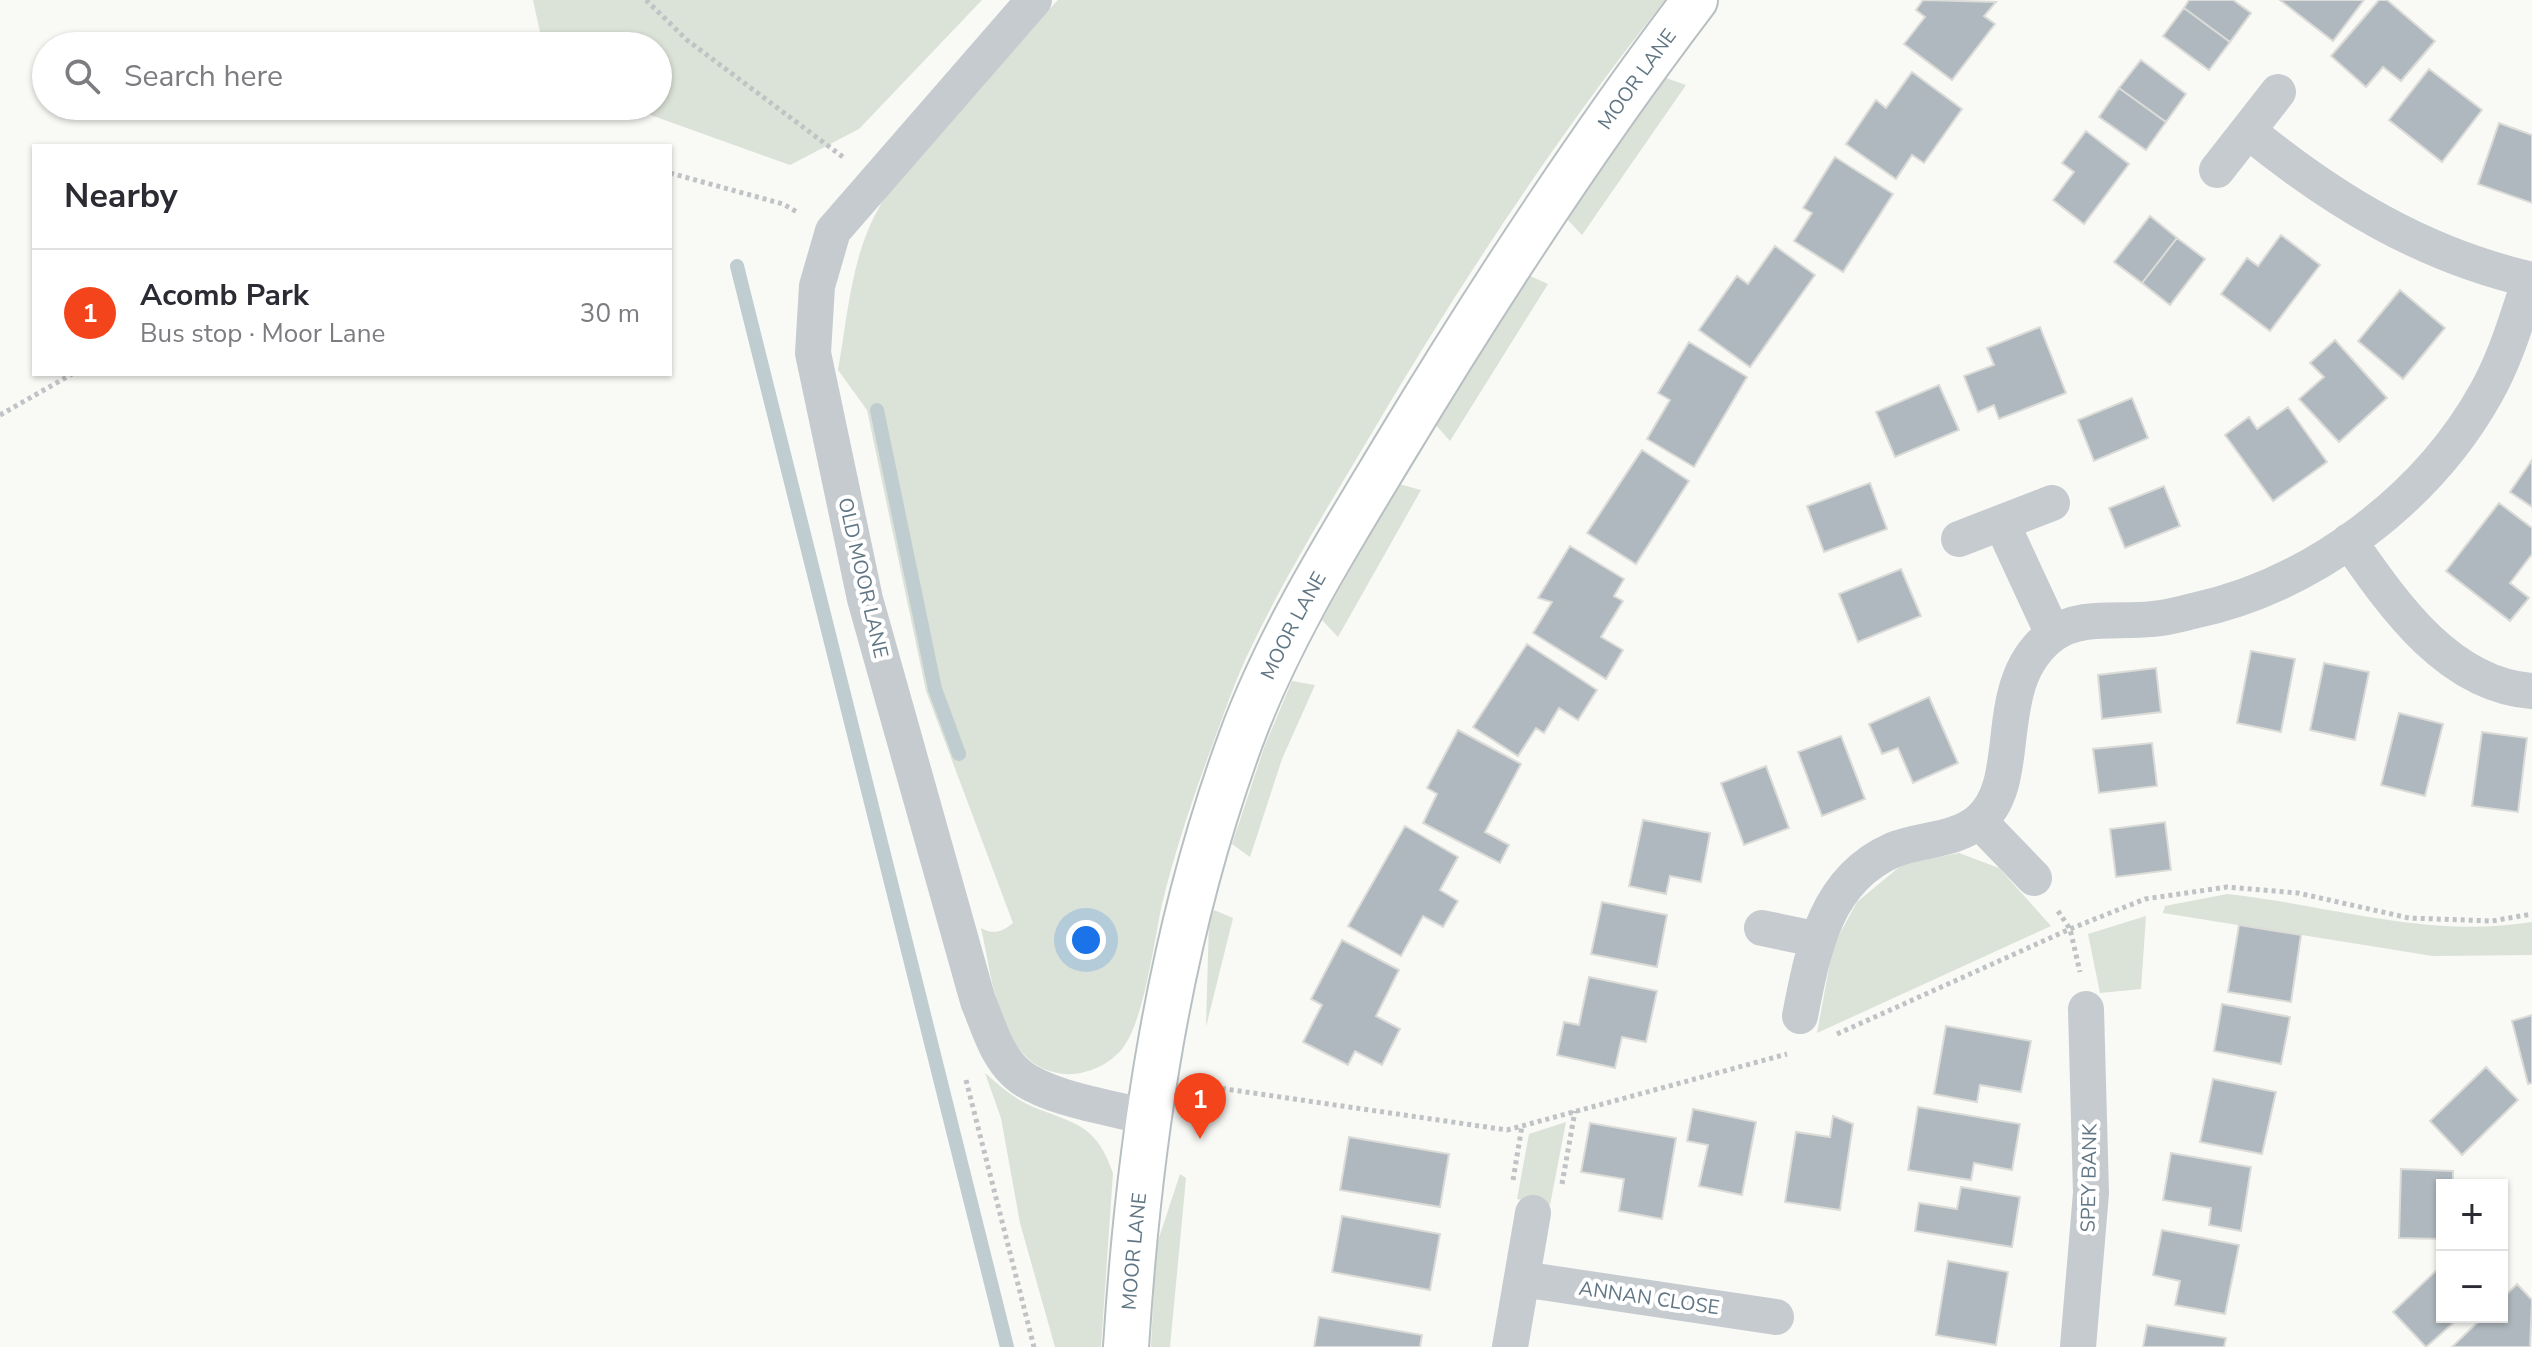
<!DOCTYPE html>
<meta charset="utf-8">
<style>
body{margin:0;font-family:"Nunito Sans",sans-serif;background:#f2f2f3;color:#2b2b33}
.controls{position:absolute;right:24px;bottom:24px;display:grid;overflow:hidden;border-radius:0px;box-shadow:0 2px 6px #0004}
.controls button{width:72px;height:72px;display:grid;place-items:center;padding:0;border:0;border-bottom:2px solid #e1e1e2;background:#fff;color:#2b2b33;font:40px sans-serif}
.you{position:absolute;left:1086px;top:940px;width:28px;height:28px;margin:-20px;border:6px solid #fff;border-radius:50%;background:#1a73e8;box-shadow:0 0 0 12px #1a73e833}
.badge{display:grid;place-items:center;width:52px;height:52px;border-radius:50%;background:#f4441b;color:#fff;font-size:26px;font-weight:700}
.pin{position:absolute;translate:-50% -66px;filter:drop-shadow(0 2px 4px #0008)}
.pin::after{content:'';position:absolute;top:42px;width:28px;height:24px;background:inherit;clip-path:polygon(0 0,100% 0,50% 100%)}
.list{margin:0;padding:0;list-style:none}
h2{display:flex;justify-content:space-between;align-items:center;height:104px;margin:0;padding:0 32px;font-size:34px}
h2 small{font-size:26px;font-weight:400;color:#7c7c81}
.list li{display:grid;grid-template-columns:52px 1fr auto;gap:24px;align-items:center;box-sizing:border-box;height:128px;padding:0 32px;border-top:2px solid #e1e1e2}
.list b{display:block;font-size:30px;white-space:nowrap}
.list p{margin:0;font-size:26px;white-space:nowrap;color:#7c7c81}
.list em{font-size:26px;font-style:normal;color:#7c7c81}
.icon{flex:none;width:44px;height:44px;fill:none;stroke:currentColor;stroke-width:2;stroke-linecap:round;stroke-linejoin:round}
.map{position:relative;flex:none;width:2532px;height:1347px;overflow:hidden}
.search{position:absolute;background:#fff;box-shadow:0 2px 6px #0004;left:32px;top:32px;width:640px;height:88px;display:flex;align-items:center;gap:20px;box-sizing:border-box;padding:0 28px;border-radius:44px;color:#7c7c81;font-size:30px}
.panel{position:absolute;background:#fff;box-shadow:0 2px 6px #0004;left:32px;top:144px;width:640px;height:232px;border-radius:0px}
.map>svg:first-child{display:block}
</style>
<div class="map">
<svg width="2532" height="1347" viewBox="0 0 2532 1347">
<rect width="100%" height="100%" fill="#f9f9f6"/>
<path fill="#dbe2d7" d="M533 0H982L859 129 790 165 645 113 606 106H658V46H543Z
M1058 0H1665C1557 136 1461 282 1373 431 1329 505 1283 579 1246 658 1233 686 1223 717 1212 746 1193 797 1175 851 1162 904 1154 941 1144 1022 1122 1049 1109 1065 1084 1076 1064 1074 997 1067 993 978 981 928 994 935 1002 932 1013 923L926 691 867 410 838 370C847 320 851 261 875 215 913 143 1002 61 1058 0Z
M1666 78 1686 85 1582 235 1566 218Z
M1528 275 1548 284 1450 441 1435 424Z
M1399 484 1421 490 1338 637 1322 620Z
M1292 681 1315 685 1282 759 1250 857 1232 844 1265 745Z
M1959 853 1999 868 2051 926 1817 1033 1833 946 1857 902 1903 864Z
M2227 894C2330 905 2428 939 2532 922V955L2433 956 2163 913 2165 906Z
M1214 910 1233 918 1206 1027 1209 922Z
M2146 916 2141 989 2100 993 2088 934Z
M985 1073C1000 1086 1013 1098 1031 1106 1074 1124 1096 1123 1113 1173L1101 1347H1055L1020 1223 1001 1118Z
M1566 1122 1550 1205 1517 1199 1529 1134Z
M1180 1174 1186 1178 1170 1347H1151L1156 1247Z"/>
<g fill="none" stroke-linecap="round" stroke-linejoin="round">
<path stroke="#bfccd0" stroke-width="14" d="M737 266 1007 1347
M877 410 935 689 959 754"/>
</g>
<path fill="#afb8be" stroke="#dbdbd8" stroke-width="2" d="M1923 0 1996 2 1984 16 1995 24 1952 80 1904 44 1925 17 1916 10Z
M2189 0H2233L2251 13 2230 42 2184 8Z
M2280 0H2364L2333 41Z
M2379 0H2387L2435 41 2401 81 2383 67 2366 87 2331 56Z
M2184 8 2230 42 2209 70 2163 36Z
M2141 60 2186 94 2166 122 2119 88Z
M2429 69 2482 110 2442 162 2389 120Z
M1912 72 1962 109 1924 163 1912 155 1896 179 1846 144 1876 100 1886 108Z
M2119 88 2166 122 2146 150 2099 117Z
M2499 123 2532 135V203L2478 184Z
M2086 131 2129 164 2084 224 2053 200 2074 172 2062 163Z
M1835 157 1893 194 1843 272 1794 241 1812 213 1803 208Z
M2150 216 2177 238 2142 283 2114 262Z
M2281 235 2320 265 2270 331 2221 294 2247 258 2258 266Z
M2177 238 2205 259 2170 305 2142 283Z
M1775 246 1815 275 1750 367 1699 330 1737 276 1748 284Z
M2400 290 2445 328 2403 379 2358 341Z
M2040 327 2066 393 1999 419 1994 405 1978 412 1964 376 1994 365 1987 348Z
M2335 340 2387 398 2339 442 2299 399 2324 377 2310 363Z
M1689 342 1747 377 1694 467 1647 439 1670 400 1658 393Z
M1939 385 1959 430 1895 457 1876 412Z
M2132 398 2148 438 2094 461 2078 420Z
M2288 407 2327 462 2273 501 2225 435 2249 417 2257 429Z
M1642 450 1689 481 1636 564 1587 533Z
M2532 460V507L2510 492Z
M1870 483 1887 529 1824 552 1807 506Z
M2164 486 2180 526 2125 548 2109 508Z
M2499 503 2532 528V554L2510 583 2529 598 2510 621 2446 571Z
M1570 546 1624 579 1614 596 1623 601 1601 637 1623 650 1606 679 1533 633 1552 602 1538 598Z
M1901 569 1921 616 1858 642 1839 594Z
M1527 644 1597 690 1578 720 1559 708 1544 733 1536 728 1518 756 1473 727Z
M2251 651 2295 659 2281 732 2237 723Z
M2324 663 2369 672 2355 740 2310 730Z
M2156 668 2161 712 2102 719 2098 675Z
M1929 697 1958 763 1913 783 1898 748 1882 754 1869 724Z
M2399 713 2443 724 2425 796 2381 785Z
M1458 730 1521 764 1485 832 1509 845 1500 863 1423 823 1437 794 1427 788Z
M2482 732 2527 738 2518 812 2472 806Z
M1841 736 1865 799 1822 816 1798 752Z
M2152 743 2157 786 2099 793 2093 749Z
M1766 766 1789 828 1744 845 1721 783Z
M1643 820 1710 833 1701 882 1670 876 1666 894 1629 886Z
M2165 822 2171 870 2116 877 2110 829Z
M1405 826 1458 857 1440 890 1458 901 1443 927 1423 916 1401 956 1348 926Z
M1602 902 1667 915 1657 967 1591 954Z
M2239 925 2301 935 2291 1002 2228 992Z
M1342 940 1399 970 1376 1016 1400 1029 1382 1065 1355 1051 1348 1065 1303 1042 1322 1005 1311 999Z
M1589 977 1657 991 1646 1042 1622 1037 1615 1068 1557 1055 1564 1022 1579 1025Z
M2222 1004 2290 1017 2281 1064 2214 1051Z
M2532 1015V1083L2528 1084 2512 1021Z
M1946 1026 2031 1041 2021 1092 1980 1085 1977 1102 1934 1094Z
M2486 1067 2518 1100 2462 1155 2430 1121Z
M2213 1079 2276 1092 2262 1154 2200 1142Z
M1918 1107 2020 1124 2012 1170 1974 1163 1971 1180 1908 1170Z
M1693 1109 1756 1122 1742 1195 1699 1186 1708 1145 1687 1141Z
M1833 1116 1853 1124 1840 1210 1785 1202 1796 1132 1830 1137Z
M1590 1123 1676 1138 1662 1219 1619 1211 1624 1179 1581 1172Z
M1349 1137 1449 1154 1440 1207 1340 1190Z
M2171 1153 2251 1167 2241 1231 2209 1225 2211 1208 2163 1200Z
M2401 1169 2453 1171V1185H2442V1239L2399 1238Z
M1961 1187 2020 1197 2012 1247 1915 1231 1919 1203 1957 1209Z
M1342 1216 1440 1234 1430 1290 1332 1272Z
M2162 1230 2239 1245 2225 1314 2175 1305 2180 1281 2153 1275Z
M1948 1261 2008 1272 1996 1345 1936 1335Z
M2442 1265V1317H2460L2426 1347 2393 1312Z
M2517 1284 2532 1300 2530 1347H2452L2483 1317H2502V1299Z
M1319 1317 1422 1335 1420 1347H1314Z
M2147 1325 2226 1338 2224 1347H2143Z"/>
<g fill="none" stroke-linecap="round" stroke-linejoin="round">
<defs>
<g id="secondary">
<path id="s1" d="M1126 1347C1139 1141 1169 934 1241 739 1279 636 1339 541 1395 448 1488 294 1586 143 1695 0"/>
</g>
</defs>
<use href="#secondary" stroke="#b8bfc3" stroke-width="48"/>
<path stroke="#c0c3c5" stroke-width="5" stroke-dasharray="4 4" stroke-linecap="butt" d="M646 0 687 40 843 157
M670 173 783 204 797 212
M0 415 72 374
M2058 911 2070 929 2080 972
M1837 1034 2070 929 2145 899 2227 887 2298 893 2409 918 2492 921 2532 914
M966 1080 1034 1347
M1198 1085 1507 1130 1787 1054
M1513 1180 1522 1126
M1562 1184 1575 1111"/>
<path stroke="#c6cbcf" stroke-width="36" d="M1034 0 833 231 817 286 813 353 865 599 978 1001C988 1025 996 1055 1016 1073 1043 1098 1112 1108 1148 1117
M2248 131C2334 201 2423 255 2532 280
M2217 170 2278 92
M2002 524 2053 634
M1959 539 2052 503
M2349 541C2393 604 2448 685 2532 691
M1979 821 2034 878
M1762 928 1815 939
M1800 1016C1813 950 1825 880 1893 850 1920 839 1955 841 1979 821 2027 781 1987 684 2052 635 2080 614 2119 623 2152 619 2166 618 2180 614 2193 611 2312 586 2427 499 2486 393 2506 358 2517 318 2530 280
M1522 1279 1776 1317
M1510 1347 1533 1213
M2078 1347 2091 1193 2086 1009"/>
<use href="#secondary" stroke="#fff" stroke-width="44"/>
</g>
<g text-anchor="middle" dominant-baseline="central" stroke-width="8" stroke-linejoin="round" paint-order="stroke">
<g font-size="20" fill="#617684" stroke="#fff">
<text stroke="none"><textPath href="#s1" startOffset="1392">MOOR LANE</textPath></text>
<text transform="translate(863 578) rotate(77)">OLD MOOR LANE</text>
<text stroke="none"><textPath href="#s1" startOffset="746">MOOR LANE</textPath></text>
<text transform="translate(2089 1178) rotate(-89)">SPEY BANK</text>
<text stroke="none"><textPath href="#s1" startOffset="96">MOOR LANE</textPath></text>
<text transform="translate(1649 1298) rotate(8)">ANNAN CLOSE</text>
</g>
</g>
</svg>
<div class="controls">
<button>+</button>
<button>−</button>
</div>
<div class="you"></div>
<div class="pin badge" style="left:1200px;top:1139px">1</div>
<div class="search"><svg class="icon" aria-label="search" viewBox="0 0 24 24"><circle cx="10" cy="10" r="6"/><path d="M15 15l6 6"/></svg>Search here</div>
<section class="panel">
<h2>Nearby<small></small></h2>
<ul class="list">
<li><span class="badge">1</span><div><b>Acomb Park</b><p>Bus stop · Moor Lane</p></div><em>30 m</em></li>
</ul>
</section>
</div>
